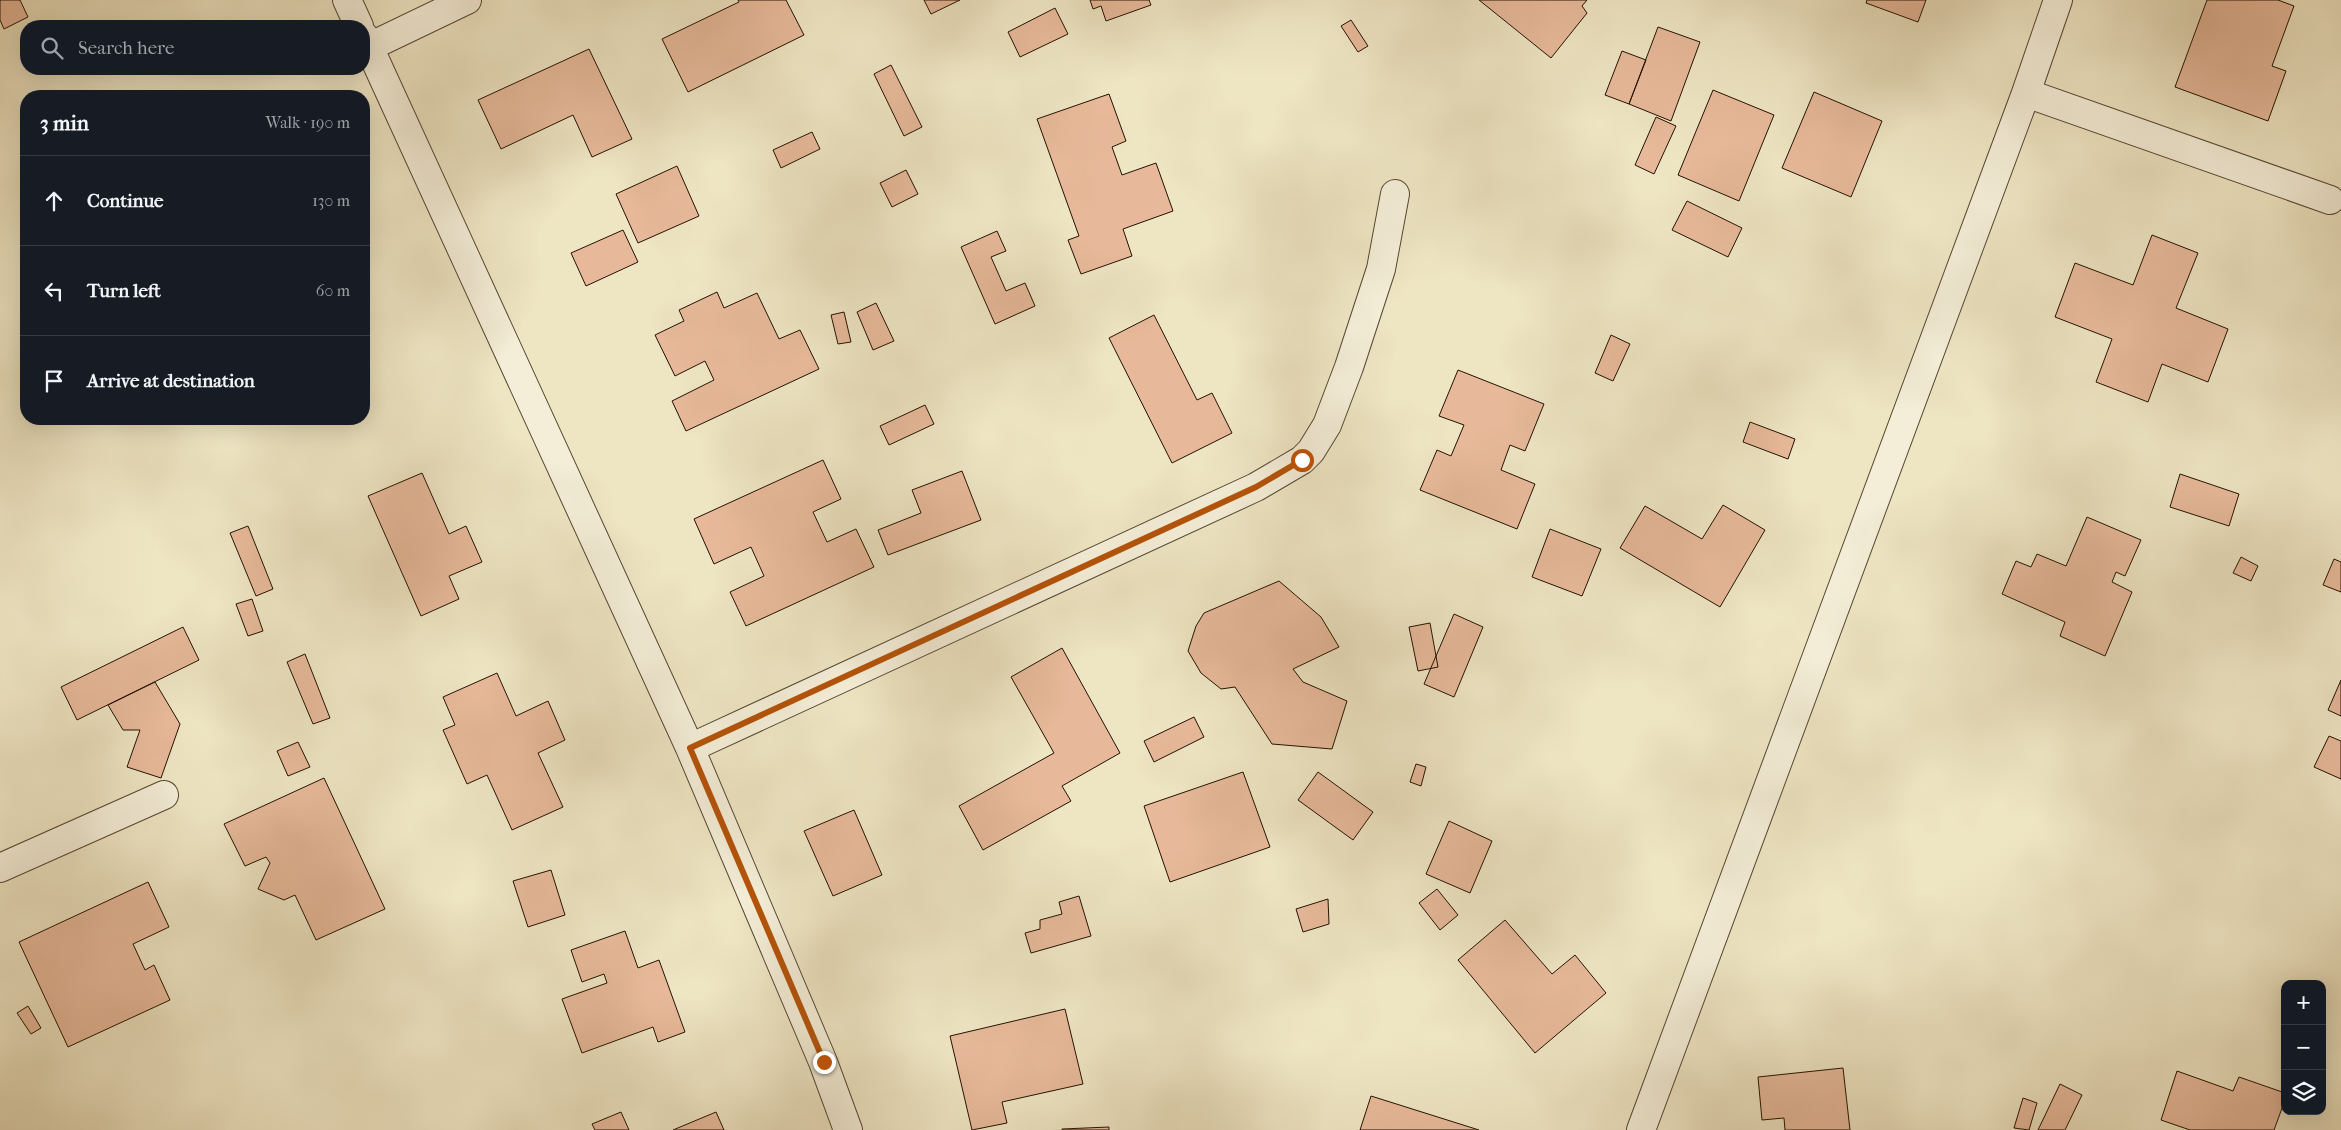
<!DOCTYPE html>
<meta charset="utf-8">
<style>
body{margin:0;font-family:"IM FELL French Canon",serif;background:#242831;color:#f1f3f6}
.controls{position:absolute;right:15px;bottom:15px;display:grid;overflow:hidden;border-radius:10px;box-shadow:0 5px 20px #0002}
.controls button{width:45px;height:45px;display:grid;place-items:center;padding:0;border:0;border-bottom:1px solid #363941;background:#171b24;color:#f1f3f6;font:25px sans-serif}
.stop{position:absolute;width:15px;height:15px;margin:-11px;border:4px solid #b45309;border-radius:50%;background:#fff}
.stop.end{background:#b45309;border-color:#fff;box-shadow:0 1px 5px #0008}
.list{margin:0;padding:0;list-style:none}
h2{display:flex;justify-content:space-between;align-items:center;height:65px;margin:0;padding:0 20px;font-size:21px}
h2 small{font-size:16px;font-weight:400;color:#9ea1a6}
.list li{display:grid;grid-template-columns:32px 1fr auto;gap:15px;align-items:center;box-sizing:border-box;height:90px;padding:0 20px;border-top:1px solid #363941}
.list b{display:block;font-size:19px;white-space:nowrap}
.list em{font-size:16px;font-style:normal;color:#9ea1a6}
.icon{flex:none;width:28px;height:28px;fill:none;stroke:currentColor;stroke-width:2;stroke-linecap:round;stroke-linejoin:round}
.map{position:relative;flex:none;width:2341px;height:1130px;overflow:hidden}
.search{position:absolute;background:#171b24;box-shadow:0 5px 20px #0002;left:20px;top:20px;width:350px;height:55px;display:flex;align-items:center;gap:12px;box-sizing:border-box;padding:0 18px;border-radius:20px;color:#9ea1a6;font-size:19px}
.panel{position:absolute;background:#171b24;box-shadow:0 5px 20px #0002;left:20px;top:90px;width:350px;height:335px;border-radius:20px}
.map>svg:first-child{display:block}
</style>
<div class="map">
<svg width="2341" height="1130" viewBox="0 0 2341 1130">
<rect width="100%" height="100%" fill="#eee5c3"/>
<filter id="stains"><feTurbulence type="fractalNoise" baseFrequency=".004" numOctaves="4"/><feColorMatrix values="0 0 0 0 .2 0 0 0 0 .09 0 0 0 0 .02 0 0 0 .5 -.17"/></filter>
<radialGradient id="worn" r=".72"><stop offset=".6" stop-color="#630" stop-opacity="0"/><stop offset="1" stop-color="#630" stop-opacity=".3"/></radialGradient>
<path fill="#e7b99a" stroke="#231200" d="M0 0H20L28 17 4 29 0 20Z
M738 0H786L804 35 688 92 662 39 739 2Z
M924 0H960L931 14Z
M1090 0H1149L1151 5 1106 21 1101 6 1093 9Z
M1479 0H1587L1582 6 1587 13 1551 58Z
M1867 0H1926L1918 22 1866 3Z
M2207 0H2278L2294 6 2272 66 2286 71 2268 121 2175 87Z
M1055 8 1068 34 1020 57 1008 32Z
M1351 20 1368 46 1358 52 1341 26Z
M1658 27 1700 42 1671 121 1629 104Z
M589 49 632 139 592 157 573 115 501 149 478 100Z
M1622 51 1646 60 1629 104 1605 95Z
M891 65 922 127 904 136 874 74Z
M115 69H127L119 74Z
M1713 90 1774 115 1739 201 1678 175Z
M1814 92 1882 121 1851 197 1782 168Z
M1109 94 1126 141 1112 147 1122 175 1156 163 1173 211 1123 229 1132 256 1081 274 1068 240 1079 236 1037 119Z
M1656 117 1676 126 1654 174 1635 165Z
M812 132 820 149 781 168 773 150Z
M677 166 699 216 638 243 616 194Z
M906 170 918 194 892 207 880 183Z
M1687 201 1742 228 1728 257 1672 230Z
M623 230 638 262 586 286 571 253Z
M997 231 1006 251 991 257 1006 291 1025 283 1035 306 995 324 961 247Z
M2152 235 2198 253 2176 308 2228 329 2208 382 2162 364 2148 402 2096 382 2112 339 2055 317 2075 263 2133 285Z
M717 292 724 308 757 293 779 339 800 330 819 369 686 431 672 401 714 380 705 361 675 376 655 335 684 321 679 310Z
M876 303 894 341 873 350 857 312Z
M844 312 851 342 838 344 831 315Z
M1154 315 1197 400 1212 393 1232 433 1172 463 1109 338Z
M1611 335 1630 344 1613 381 1595 373Z
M1458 370 1544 404 1525 451 1510 445 1501 470 1535 484 1517 529 1420 490 1437 450 1451 456 1464 425 1439 416Z
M925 405 934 424 889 445 880 426Z
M1750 422 1795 439 1788 459 1743 442Z
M823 460 841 499 813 512 827 542 856 529 874 567 746 626 730 592 764 576 751 547 714 564 694 519Z
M962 471 981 520 888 555 878 530 921 513 912 490Z
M422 473 449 534 466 526 482 562 449 576 459 599 421 616 368 496Z
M2180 474 2239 494 2229 526 2170 507Z
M1723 505 1765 530 1720 607 1620 548 1645 506 1702 539Z
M2087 517 2141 540 2125 576 2116 572 2112 582 2132 592 2105 656 2060 636 2065 622 2002 594 2016 561 2031 567 2037 554 2066 566Z
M248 526 273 589 256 596 230 533Z
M1550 529 1601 549 1582 596 1532 577Z
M2241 557 2258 566 2251 581 2233 573Z
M2334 559 2341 562V592L2323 585Z
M1279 581 1321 617 1339 647 1293 669 1303 682 1347 701 1332 749 1272 744 1235 687 1221 689 1201 673 1188 651 1196 626 1204 613Z
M252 599 263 631 248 636 236 604Z
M1454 614 1483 627 1454 697 1424 684Z
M1430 623 1438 667 1418 671 1409 627Z
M183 627 199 660 77 720 61 687Z
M1062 648 1120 753 1062 786 1071 801 983 850 959 806 1054 753 1011 677Z
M305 654 330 718 313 724 287 662Z
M497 673 516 716 548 701 565 740 538 753 563 807 512 830 487 775 467 784 443 730 455 725 443 697Z
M2341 680V716L2328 710Z
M155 682 180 724 161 778 127 767 140 730H123L108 705Z
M1194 717 1204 737 1154 762 1144 741Z
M2329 736 2341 741V779L2314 767Z
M298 742 310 767 288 776 277 751Z
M1416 764 1426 767 1421 786 1410 782Z
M1243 772 1270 847 1170 882 1144 806Z
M1318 772 1373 812 1353 840 1298 800Z
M324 778 385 909 316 940 295 895 284 900 258 889 270 863 266 857 245 866 224 824Z
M854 810 882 875 833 896 804 831Z
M1449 821 1492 841 1470 893 1426 874Z
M551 870 565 915 528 927 513 881Z
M148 882 169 927 133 944 145 970 154 965 170 1000 68 1047 19 942Z
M1437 889 1458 915 1440 930 1419 903Z
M1079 896 1091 936 1031 953 1025 933 1040 929V920L1062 914 1059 902Z
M1328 899 1329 924 1303 932 1296 909Z
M1505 920 1552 974 1575 955 1606 993 1535 1053 1458 960Z
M625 931 638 968 659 960 685 1032 658 1042 653 1027 582 1053 562 999 607 983 604 974 582 982 571 950Z
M28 1006 41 1028 31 1034 17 1013Z
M1065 1009 1083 1084 1002 1102 1007 1123 972 1130 950 1036Z
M1843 1068 1850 1130H1785L1784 1118 1762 1120 1758 1077Z
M2177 1071 2233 1091 2239 1077 2285 1093V1100L2274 1130H2190L2161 1120Z
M2060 1084 2082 1095 2065 1130H2038Z
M1371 1096 1479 1130H1360Z
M2023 1098 2037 1103 2029 1130 2014 1128Z
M621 1112 629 1130H595L592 1124Z
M716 1112 724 1130H673Z
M1109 1127V1130H1062V1129Z"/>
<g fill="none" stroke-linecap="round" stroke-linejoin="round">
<defs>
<path id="minor" d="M347 0 359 26
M364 36 690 748 823 1062 848 1130
M369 47 467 0
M2026 93 2330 200
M690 748 1256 487 1302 460 1311 451 1327 425 1349 367 1381 269 1395 194
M0 868 164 795
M1641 1130 2026 93 2058 0"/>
</defs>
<use href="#minor" stroke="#564731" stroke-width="30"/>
<use href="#minor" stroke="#f4eed8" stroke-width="28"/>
</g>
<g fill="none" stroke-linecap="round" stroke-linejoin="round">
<path stroke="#b45309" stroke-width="6" d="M824 1062 690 748 1256 487 1302 460"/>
</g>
<rect width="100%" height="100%" filter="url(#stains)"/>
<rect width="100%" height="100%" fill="url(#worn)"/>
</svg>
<div class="controls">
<button>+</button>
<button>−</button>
<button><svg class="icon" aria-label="layers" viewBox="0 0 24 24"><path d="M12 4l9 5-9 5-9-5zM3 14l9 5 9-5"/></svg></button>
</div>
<div class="stop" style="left:1302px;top:460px"></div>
<div class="stop end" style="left:824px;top:1062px"></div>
<div class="search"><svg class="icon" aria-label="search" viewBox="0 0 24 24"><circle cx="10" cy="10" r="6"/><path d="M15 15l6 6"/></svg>Search here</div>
<section class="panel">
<h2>3 min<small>Walk · 190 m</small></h2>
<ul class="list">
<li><svg class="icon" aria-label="ahead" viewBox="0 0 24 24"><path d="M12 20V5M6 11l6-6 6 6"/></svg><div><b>Continue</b></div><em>130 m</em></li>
<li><svg class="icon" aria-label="left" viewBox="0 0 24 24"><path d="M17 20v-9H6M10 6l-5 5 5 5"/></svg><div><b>Turn left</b></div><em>60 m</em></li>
<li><svg class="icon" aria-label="arrive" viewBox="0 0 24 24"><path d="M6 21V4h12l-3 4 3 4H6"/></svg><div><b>Arrive at destination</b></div></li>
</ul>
</section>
</div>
